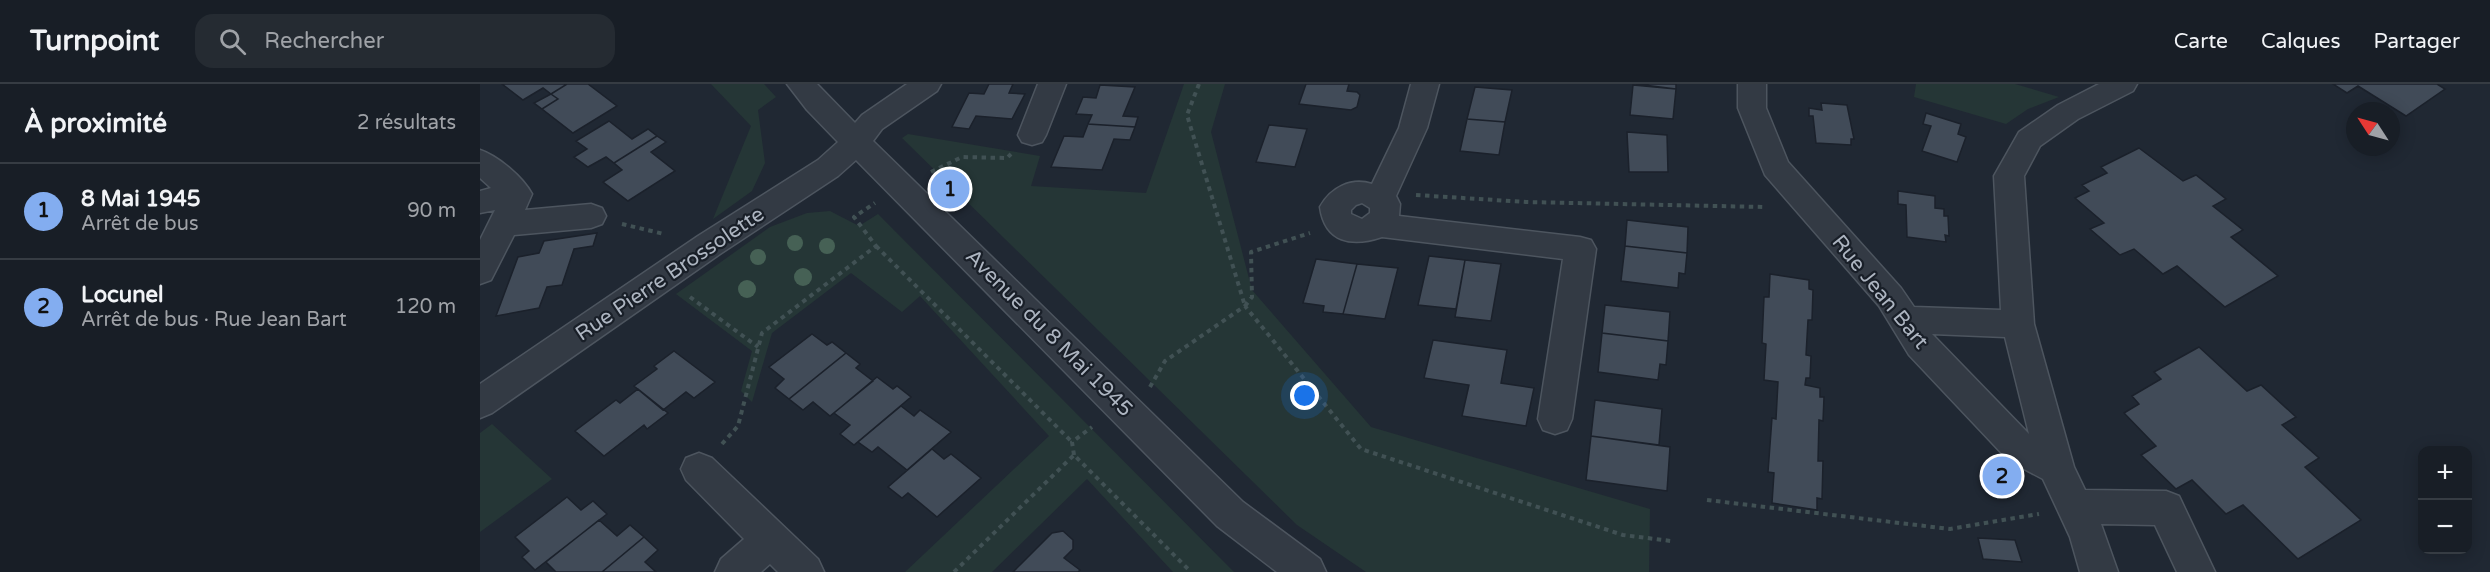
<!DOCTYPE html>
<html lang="fr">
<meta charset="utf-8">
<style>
body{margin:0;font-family:"Varela Round",sans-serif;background:#252b32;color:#f1f3f6}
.controls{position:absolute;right:18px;bottom:18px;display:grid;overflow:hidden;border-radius:12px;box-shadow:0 3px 15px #0003}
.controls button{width:54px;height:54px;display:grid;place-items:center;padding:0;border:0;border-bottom:2px solid #363c43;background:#181e26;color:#f1f3f6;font:30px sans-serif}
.compass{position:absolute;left:1866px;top:18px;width:54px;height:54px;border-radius:50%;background:#181e26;box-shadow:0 3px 15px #0003;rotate:306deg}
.you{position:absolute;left:825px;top:312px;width:21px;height:21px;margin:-15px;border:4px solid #fff;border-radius:50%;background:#1a73e8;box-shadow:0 0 0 9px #1a73e833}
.badge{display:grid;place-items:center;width:39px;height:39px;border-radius:50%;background:#83adf0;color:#111;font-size:20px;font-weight:700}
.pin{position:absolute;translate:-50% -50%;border:3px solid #fff;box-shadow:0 2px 6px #0006}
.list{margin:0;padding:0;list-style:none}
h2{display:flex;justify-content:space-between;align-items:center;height:78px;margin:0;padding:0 24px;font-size:26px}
h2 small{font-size:20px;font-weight:400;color:#9fa2a7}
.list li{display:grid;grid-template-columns:39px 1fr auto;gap:18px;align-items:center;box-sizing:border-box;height:96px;padding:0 24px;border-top:2px solid #363c43}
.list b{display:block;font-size:22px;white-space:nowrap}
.list p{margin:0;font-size:20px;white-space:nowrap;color:#9fa2a7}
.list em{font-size:20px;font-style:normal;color:#9fa2a7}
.icon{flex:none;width:33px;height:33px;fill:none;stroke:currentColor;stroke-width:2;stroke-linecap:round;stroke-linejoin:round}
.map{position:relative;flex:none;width:2010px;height:488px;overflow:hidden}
header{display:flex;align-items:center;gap:36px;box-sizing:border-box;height:84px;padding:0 30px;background:#181e26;border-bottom:2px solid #363c43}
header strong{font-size:28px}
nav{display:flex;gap:33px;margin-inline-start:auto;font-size:21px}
.search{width:420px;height:54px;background:#252b32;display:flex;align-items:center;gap:15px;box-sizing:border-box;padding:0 21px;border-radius:18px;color:#9fa2a7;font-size:22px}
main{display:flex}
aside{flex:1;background:#181e26}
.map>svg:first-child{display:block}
</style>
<header>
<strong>Turnpoint</strong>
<div class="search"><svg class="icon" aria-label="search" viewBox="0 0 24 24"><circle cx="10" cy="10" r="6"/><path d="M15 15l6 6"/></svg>Rechercher</div>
<nav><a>Carte</a><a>Calques</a><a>Partager</a></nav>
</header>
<main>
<aside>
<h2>À proximité<small>2 résultats</small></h2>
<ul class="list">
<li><span class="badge">1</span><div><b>8 Mai 1945</b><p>Arrêt de bus</p></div><em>90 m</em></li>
<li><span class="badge">2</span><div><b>Locunel</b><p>Arrêt de bus · Rue Jean Bart</p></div><em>120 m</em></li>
</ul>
</aside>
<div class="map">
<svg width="2010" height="488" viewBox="0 0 2010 488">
<rect width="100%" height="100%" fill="#202833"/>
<path fill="#253636" d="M231 0H284L296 13 278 26 285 79 272 107 233 135 271 42Z
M704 0H745L731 48 772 206 891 343 1170 425 1169 488H886L817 441 422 54 428 50 560 72 551 102 666 109Z
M1436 0H1535L1579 13 1548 25 1526 40 1434 13Z
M350 127 379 142 398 130 754 488H693L607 395 512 488H425L569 352 440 212 422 228 371 189 292 249 272 318 261 307 272 267 196 210 290 143 327 129Z
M12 340 72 395 0 448V349Z"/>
<path fill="#414b58" stroke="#1b212b" stroke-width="1.5" d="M22 0H87L71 10 63 4 43 16Z
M87 0H108L137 22 93 49 62 25 78 15 71 10Z
M509 0H533L529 9 545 10 532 35 496 32 489 45 472 43 489 9 504 10Z
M826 0H869L867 7 877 8 880 11 877 23 871 26 819 20Z
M1156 0H1196V5Z
M1853 0H1957L1965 5 1926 32 1878 2 1867 9Z
M620 1 655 3 643 32 658 33 655 43 608 40 612 31 596 30 603 13 616 14Z
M1153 1 1196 5 1193 35 1150 31Z
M995 3 1032 6 1025 38 987 35Z
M71 10 78 15 62 25 54 19Z
M1341 19 1367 21 1374 55H1371V61L1336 59 1333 32H1329V24L1342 26Z
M1446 29 1481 40 1478 50 1486 53 1477 78 1442 67 1451 42 1443 40Z
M987 35 1025 38 1019 71 980 67Z
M129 37 152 55 168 45 177 52 134 79 126 73 108 83 94 73 107 65 96 57Z
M608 40 655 43 650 56 634 55 622 86 571 83 584 52 603 53Z
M789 41 827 45 815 83 776 78Z
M1147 48 1187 51 1188 88H1149Z
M177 52 186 58 171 68 195 87 148 117 123 98 142 86 134 79Z
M1659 64 1703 97 1716 91 1746 115 1733 122 1763 146 1751 153 1798 192 1745 223 1697 182 1683 190 1654 165 1640 171 1610 145 1624 139 1595 114 1609 107 1602 101 1627 89 1621 83Z
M1418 107 1455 112V124L1464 125V132H1468L1469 152 1465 151 1466 158 1427 153 1426 121 1418 120Z
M1147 136 1208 143 1207 169 1145 162Z
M117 149 113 162 94 165 82 201 67 203 59 224 16 232 38 173 59 169 64 157Z
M1145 162 1207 169 1205 190 1199 189 1198 204 1141 197Z
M949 172 985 176 976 225 938 221Z
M836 175 877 180 863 230 843 228 844 222 823 219Z
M985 176 1021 180 1011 237 975 233Z
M877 180 918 184 905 235 863 230Z
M1290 190 1329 196V205L1333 206 1332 236H1328L1326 271 1331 272 1330 294H1326L1325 301 1340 304V313H1344L1343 337 1339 336 1338 377H1343L1342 415 1337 414V426L1292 419 1294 389 1288 388 1292 334 1296 335 1298 298 1284 296 1286 260 1282 259 1284 213H1289Z
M1125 221 1190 228 1188 257 1122 249Z
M1122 249 1188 257 1186 281 1180 280 1178 296 1118 288Z
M332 250 347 261 352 258 366 269 309 315 295 304 304 295 289 283Z
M953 256 1027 266 1021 299 1054 304 1046 342 982 332 989 301 944 294Z
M1719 263 1767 307 1781 301 1816 333 1802 341 1839 374 1825 383 1881 436 1818 475 1763 421 1746 430 1712 396 1696 405 1661 371 1676 362 1644 329 1659 320 1652 312 1681 295 1674 288Z
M194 267 235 298 214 314 206 308 183 326 154 302 177 285 174 282Z
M366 269 380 280 376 284 393 297 350 332 333 318 323 326 309 315Z
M397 293 413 305 417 302 431 313 374 361 360 350 370 341 354 329Z
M158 305 188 329 167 345 164 341 124 372 95 347 136 316 140 319Z
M1115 316 1182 325 1179 361 1111 352Z
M421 322 434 332 440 326 471 348 427 386 398 363 392 368 378 358Z
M1111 352 1190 363 1187 407 1106 396Z
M452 365 464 375 471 370 501 394 457 433 428 409 422 414 408 403Z
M87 413 101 426 113 417 127 430 55 486 42 473 49 467 35 453Z
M119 436 137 452 150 441 164 453 122 488H76L66 478Z
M583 447 593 456V465L584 474 600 486 598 488H533L572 449Z
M164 453 178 466 165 478 176 488H122Z
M1498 454 1535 456 1542 478 1503 475Z"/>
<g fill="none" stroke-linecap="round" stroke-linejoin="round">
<defs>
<path id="minor" d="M307 0H337L375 39 382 31 427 0H461L457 7 402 45 393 57 763 418 840 475 846 488H797L737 442 376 76 358 92 240 170 12 329 0 334V300L218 152 338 76 358 58 327 26Z
M558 0H586L566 51 562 58 552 61 542 58 538 51Z
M931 0H959L947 44 916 112 920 120 919 132 1100 153 1111 156 1116 165 1092 335 1087 346 1075 350 1063 346 1058 335 1083 175 902 153C872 163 845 159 840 123 850 104 871 93 892 100L919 44ZM882 119 890 124V129L882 135 871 130V126L876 121Z
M1258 0H1286V24L1308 78 1421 204 1434 223 1521 226 1514 92 1539 48 1578 21 1619 0H1657L1653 7 1598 35 1560 62 1544 92 1554 240 1594 383 1605 406 1686 407 1699 412 1735 488H1697L1675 441 1621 440 1638 488H1600L1590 453 1563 395 1529 377 1429 271 1399 222 1285 91 1258 24ZM1452 250 1525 253 1549 350 1453 251Z
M0 66C18 72 43 93 52 110L45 126 111 120 122 124 126 132 122 140 111 144 34 151 11 196 0 200V156L15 126 0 129V107L11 104 0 94Z
M219 369 232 374 338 475 344 488H298L290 480 281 488H235L241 475 264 455 206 396 201 385 206 374Z"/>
</defs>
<use href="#minor" stroke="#4d555f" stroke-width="3"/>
<path stroke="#415154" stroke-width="4" stroke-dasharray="4.5 4.5" stroke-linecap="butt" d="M719 0 707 31 765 222
M451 88 482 73 527 74 531 70
M936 111 1046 118 1284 123
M142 140 184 150
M396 162 592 358
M210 213 278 263
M765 222 772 213 771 168 830 149
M670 303 685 277 765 222 881 365 1143 451 1191 457
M242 360 258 342 282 249 396 162 374 133 395 119
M594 371 592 358 612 343
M1227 416 1470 445 1559 430
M474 488 594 371 711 488"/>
<use href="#minor" fill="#333a44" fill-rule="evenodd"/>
</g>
<g fill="#466155">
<circle cx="315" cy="159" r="8"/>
<circle cx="347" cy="162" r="8"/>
<circle cx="278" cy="173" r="8"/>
<circle cx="323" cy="193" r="9"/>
<circle cx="267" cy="205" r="9"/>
</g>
<g text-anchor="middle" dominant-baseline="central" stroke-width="4.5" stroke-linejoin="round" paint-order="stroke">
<g font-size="21" fill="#adb5c1" stroke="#191f28">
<text transform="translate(190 190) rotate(-34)">Rue Pierre Brossolette</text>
<text transform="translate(1400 208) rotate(51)">Rue Jean Bart</text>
<text transform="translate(569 249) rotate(45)">Avenue du 8 Mai 1945</text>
</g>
</g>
</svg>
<div class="controls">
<button>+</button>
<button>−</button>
</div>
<svg class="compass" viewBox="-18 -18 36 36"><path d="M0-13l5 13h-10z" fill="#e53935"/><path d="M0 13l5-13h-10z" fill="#9fa2a7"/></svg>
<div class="you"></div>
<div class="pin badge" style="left:470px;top:105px">1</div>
<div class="pin badge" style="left:1522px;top:392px">2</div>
</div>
</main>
